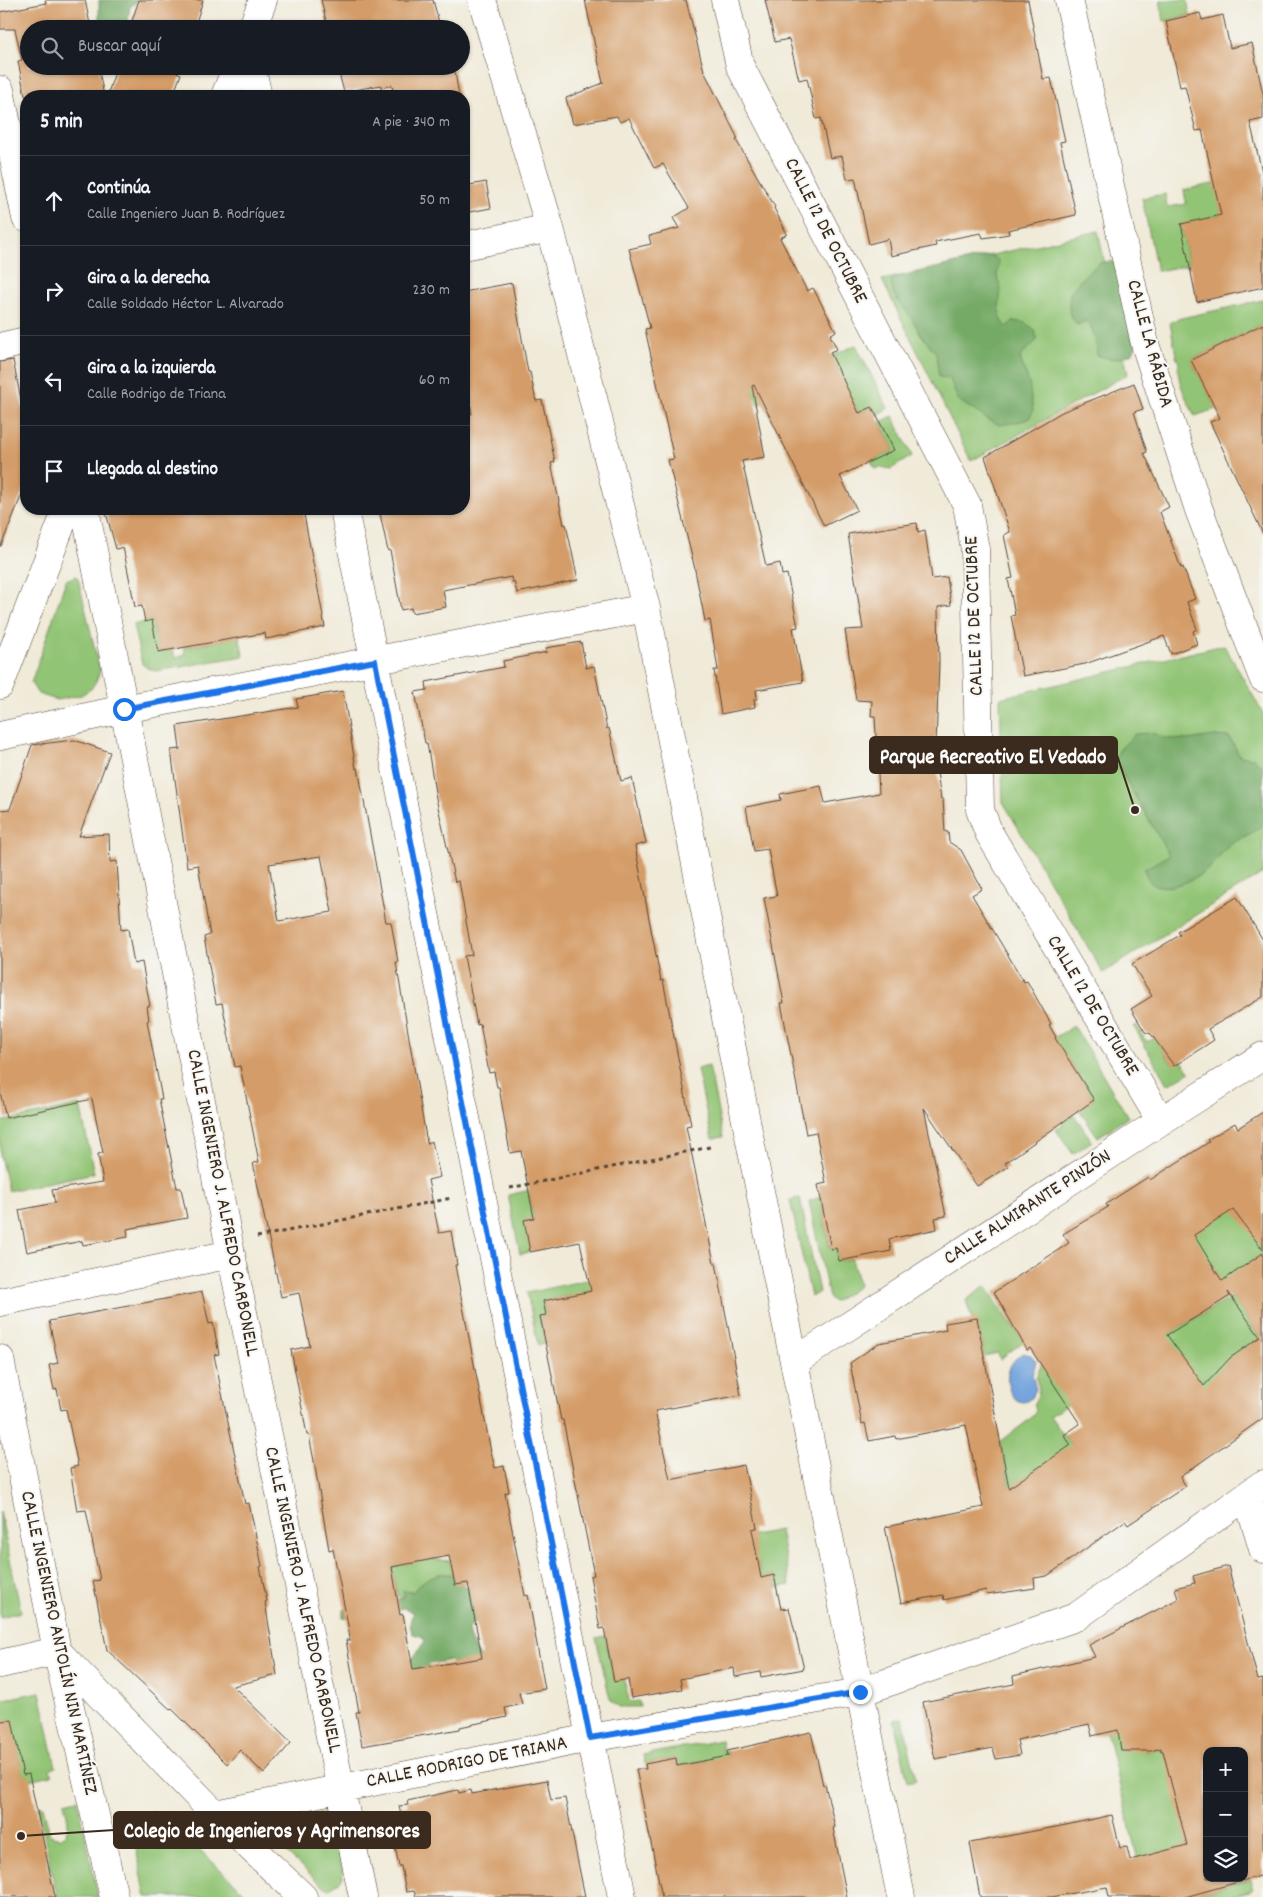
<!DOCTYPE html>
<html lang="es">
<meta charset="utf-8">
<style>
body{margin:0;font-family:Dekko,sans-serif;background:#242831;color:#f1f3f6}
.controls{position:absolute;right:15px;bottom:15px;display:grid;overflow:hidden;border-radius:10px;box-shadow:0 1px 4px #0004}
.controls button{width:45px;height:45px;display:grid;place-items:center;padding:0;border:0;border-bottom:1px solid #363941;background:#171b24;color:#f1f3f6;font:25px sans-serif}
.stop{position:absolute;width:15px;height:15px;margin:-11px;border:4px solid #1a73e8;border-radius:50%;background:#fff}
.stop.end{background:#1a73e8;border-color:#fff;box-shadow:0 1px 5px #0008}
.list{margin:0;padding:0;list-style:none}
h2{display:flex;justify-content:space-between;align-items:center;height:65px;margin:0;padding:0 20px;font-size:21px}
h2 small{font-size:16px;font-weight:400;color:#9ea1a6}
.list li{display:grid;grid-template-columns:32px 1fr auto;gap:15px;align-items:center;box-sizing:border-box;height:90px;padding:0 20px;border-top:1px solid #363941}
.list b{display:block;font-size:19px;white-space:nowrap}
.list p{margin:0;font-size:16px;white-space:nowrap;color:#9ea1a6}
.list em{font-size:16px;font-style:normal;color:#9ea1a6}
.icon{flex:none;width:28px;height:28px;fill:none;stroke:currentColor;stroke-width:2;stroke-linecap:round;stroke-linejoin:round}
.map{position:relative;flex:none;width:1263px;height:1897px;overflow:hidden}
.search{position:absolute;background:#171b24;box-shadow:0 1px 4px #0004;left:20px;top:20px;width:450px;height:55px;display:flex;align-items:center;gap:12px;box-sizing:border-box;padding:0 18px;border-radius:28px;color:#9ea1a6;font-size:19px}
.panel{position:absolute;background:#171b24;box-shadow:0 1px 4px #0004;left:20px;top:90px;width:450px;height:425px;border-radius:20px}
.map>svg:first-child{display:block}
</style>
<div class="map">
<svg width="1263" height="1897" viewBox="0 0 1263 1897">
<rect width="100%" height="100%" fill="#f6f6f2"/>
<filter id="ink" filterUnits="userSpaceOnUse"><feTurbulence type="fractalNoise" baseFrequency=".02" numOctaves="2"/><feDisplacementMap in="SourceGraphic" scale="10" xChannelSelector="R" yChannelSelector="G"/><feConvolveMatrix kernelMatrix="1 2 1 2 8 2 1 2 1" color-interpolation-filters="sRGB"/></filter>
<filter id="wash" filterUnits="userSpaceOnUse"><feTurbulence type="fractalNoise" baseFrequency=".0096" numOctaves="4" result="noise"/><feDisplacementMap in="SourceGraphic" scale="20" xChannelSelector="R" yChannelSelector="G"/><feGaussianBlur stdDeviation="1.12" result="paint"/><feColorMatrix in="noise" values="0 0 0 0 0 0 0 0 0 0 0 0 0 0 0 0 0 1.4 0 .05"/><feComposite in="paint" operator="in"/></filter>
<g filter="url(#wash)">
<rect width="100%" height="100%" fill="#f0ead8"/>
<path fill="#92c475" stroke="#66774a" d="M1160 0H1187L1190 15 1164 21Z
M1263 173V187L1221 215 1181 225 1189 265 1157 271 1142 198 1165 194 1167 207 1186 204 1184 190Z
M1098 231 1128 374 971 461 882 280Z
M1263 300V324L1191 360 1216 409 1195 416C1187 400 1175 379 1179 362L1177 360 1170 323 1177 319Z
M726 341 814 364 856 345 888 408 877 415 873 407 859 413 845 384 782 391 759 405Z
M893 416 912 456 891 469 881 467 875 469 871 461 894 450 880 422Z
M76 576 78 578 100 671 96 681 91 689 81 695 57 700 38 694 31 683 66 580Z
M152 620 158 652 173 650 175 658 185 655 184 648 225 640 237 629 244 656 156 671 148 668 142 664 133 625Z
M1224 645 1263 713V873L1103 973 1003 802 1000 698Z
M1136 1025 1146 1041H1149L1156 1037 1160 1046 1171 1063 1182 1061 1190 1072 1171 1083 1167 1084 1134 1027Z
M1074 1026 1128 1117 1098 1137 1079 1110 1094 1100 1063 1051 1023 1056Z
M709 1066 723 1137 712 1139 697 1069Z
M80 1105 94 1173 8 1191 0 1155V1122Z
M1063 1111 1069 1118 1074 1115 1092 1141 1073 1154 1056 1130 1063 1125 1057 1116Z
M535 1189 529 1194 534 1218 530 1252 520 1254 508 1195Z
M820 1197 830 1249 836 1248 839 1261 852 1259 859 1286 834 1302 829 1298 809 1201Z
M800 1198 819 1292 811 1297 790 1200Z
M1171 1203 1237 1207 1263 1250 1259 1277 1230 1296Z
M618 1273 596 1290 543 1301 546 1315 540 1316 546 1344 538 1345 527 1293Z
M986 1286 1023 1342 1000 1359 998 1353 984 1356 978 1322 973 1323 966 1300Z
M1232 1297 1263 1342 1239 1409 1136 1357 1178 1328Z
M1041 1365 1098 1385 1050 1416 1086 1466 1004 1513 1009 1485 1000 1442 1030 1419 1036 1410 1034 1403 1038 1395 1039 1388 1036 1379Z
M0 1512 21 1612 0 1617Z
M780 1530 790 1585 777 1588 774 1575 761 1578 758 1561 747 1563 648 1555Z
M430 1559 450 1561 453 1575 448 1574 417 1587 413 1592H409L401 1599 397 1594 392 1567Z
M605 1636 614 1681 624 1680 629 1700 631 1702 639 1701 640 1707H619L610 1699 596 1638Z
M40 1692 56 1767 50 1769 52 1775 24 1781 11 1720 0 1721V1700Z
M1132 1705 1145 1752 1161 1748V1751L1178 1747 1207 1840 1147 1897 1100 1706Z
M903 1718 916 1780 908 1782 894 1720Z
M721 1740 723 1751H727L739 1807 717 1811 707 1760 677 1766 675 1758 645 1764 643 1755Z
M78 1799 98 1897H57L38 1806H43L50 1835 60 1838C74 1830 66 1815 64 1802Z
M152 1812 161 1814 171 1822 249 1897H146L133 1833C135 1820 140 1816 152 1812Z
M326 1813 331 1815 334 1822 343 1876 341 1881 328 1889 322 1885 268 1836 271 1828 276 1822Z
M1250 1879 1253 1890 1228 1897H1185Z"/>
<path fill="#75aa66" stroke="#586a42" d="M99 0H139L130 7 128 24 120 28 115 25 102 28 99 23Z
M991 255 999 261 997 276 1001 289 999 306 1001 320 1007 327 1013 321 1025 323 1034 329 1037 340C1032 347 1023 351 1020 358L1029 383 1033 411 1029 419 1013 423 999 425 987 419 958 400 950 379 939 377 936 353 919 332 911 317 900 304 893 293 891 281 897 277Z
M1111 261 1116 263 1138 340 1133 353C1120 359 1110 361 1097 355 1096 344 1095 329 1086 321L1077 325 1070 315 1069 306 1070 293 1082 278 1099 263Z
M1152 733 1164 738 1187 740 1214 736 1229 737 1240 756 1253 758 1263 766V824C1254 834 1241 837 1230 845 1222 850 1217 862 1209 868 1197 879 1172 891 1155 885 1148 883 1146 875 1144 869L1169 855 1115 761 1119 750 1135 734Z
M438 1574C454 1573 456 1575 466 1587H476L479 1615 468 1630C471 1643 473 1651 483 1659L458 1697 451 1660 430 1664 421 1673H411L408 1665 425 1641 421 1636 413 1634C409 1626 409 1620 414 1613L404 1608 351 1618 343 1617V1610L349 1604 401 1599 404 1597 403 1591 413 1592C419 1583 428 1577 438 1574Z"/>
<path fill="#75a4de" stroke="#58677e" d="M1023 1353 1031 1355 1036 1362 1032 1375 1036 1389C1021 1426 988 1374 1023 1353Z"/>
<g id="blocks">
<path fill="#d49c67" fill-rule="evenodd" d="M45 0H85L91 29H29V66H98L104 96H25L18 61 22 60 15 29H0V12L46 3Z
M139 0H203L194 29H129Z
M321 0H433L440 26 451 23 452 29H328Z
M585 0H686L704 71 738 139 736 140 775 207 774 208 787 234 780 238 807 291 813 288 836 331 830 335 837 349 830 352 859 413 872 407 894 450 840 476 857 510 824 526 754 385 752 386 765 457 742 461 766 566 780 563 782 575 787 574 798 627 793 628 803 682 756 690 757 699H754L755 707 721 714 714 670H718L710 620 705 621 694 565 668 460 674 459 645 329 650 328 629 249 651 244 649 236 679 228 673 218 689 208 663 164 654 168 629 118 620 122 617 116 573 124 566 98 603 83Z
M765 0H1028L1043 79 1051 78 1065 141 1060 142 1076 215 1008 230 1009 234 983 238 981 233 935 242 936 246 891 256 888 239 869 244 855 178 847 179 842 156 830 158 821 118 816 119 807 78 799 80 789 39 775 42Z
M1200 13 1202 20 1223 15 1230 48 1252 43 1263 94V119L1250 122 1263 176V287L1197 302 1181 224 1221 215 1202 130 1196 131 1185 86 1180 87 1166 21Z
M117 66H162L181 74 173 96H107Z
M337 66H454L459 96H394L392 85 381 88V85L344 92Z
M486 182 491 208 464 213V186Z
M512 283 528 372H530L536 401 542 400 555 462 551 463 564 525 566 524 578 580 517 593 514 581 512 582 511 577 443 590 446 607 412 613 411 608 401 610 390 550 388 551 379 509H464V416L472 414 464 368V292Z
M1263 324V534L1210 422 1220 418 1191 360Z
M13 360 26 425V484L1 546H0V362Z
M1134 383 1143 409 1134 412 1147 452 1144 453 1169 507 1160 512 1181 568 1183 567 1195 599 1187 602 1197 629 1193 631 1197 644 1171 654 1164 636 1085 664 1023 676 1011 616 1015 615 1008 579 1013 578 1004 535 1010 532 985 457 1062 412Z
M105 509H303L325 627 266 639 265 633 158 652 152 620 145 622 142 606 135 607 123 547 116 549Z
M917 523 918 532 925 530 932 579 947 577 951 605 938 607 939 662 936 744H933L941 799H943L945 832H948L949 842 961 850 982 889 972 895 1024 982 1027 981 1051 1024 1049 1025 1056 1037 1055 1038 1094 1100 1005 1163 1008 1167 977 1186 924 1108 946 1216 935 1218 937 1229 889 1239 891 1251 839 1261 836 1248 831 1249 818 1185 826 1183 816 1132 806 1134 781 1003H784L764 898 777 896 768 849 754 851 746 807 781 800 780 794 821 786 825 803 879 793 875 716H871L872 701 856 700 845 630 863 629 848 534Z
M581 642 586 668 594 666 607 729 609 728 621 781 632 778 646 843 635 846 661 981 663 980 691 1125 686 1126 714 1263H716L741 1395 655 1411 670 1480 744 1465 757 1528 752 1529 761 1578 774 1575 781 1609 789 1608 804 1669 761 1677 760 1672 735 1677 734 1668 680 1679 682 1689 631 1698 628 1679 614 1682 604 1628 600 1629 590 1576 594 1575 563 1420H561L540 1316 546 1315 543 1301 591 1291 580 1242 530 1252 524 1220 534 1218 521 1151 510 1153 499 1087H497L494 1072 489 1073 480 1024 477 1025 464 956 472 955 459 881 455 882 436 798 427 743H425L415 692 427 690 426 682 504 667 503 661 547 652 546 648Z
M343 691 356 769 358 768 386 922H391L398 962H396L427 1143 432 1141 440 1177 428 1180 439 1233 451 1231 457 1265H455L491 1452 495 1468 504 1466 509 1492 505 1493 525 1596 528 1595 545 1689 519 1693 522 1704 505 1708 507 1717 460 1727V1729L362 1746 356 1712H359L346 1640H350L348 1625 333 1549 329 1550 314 1461 309 1435H307L291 1350 310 1346 299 1293 281 1297 253 1163 259 1162 240 1066 235 1067 222 1003 216 1004 204 937 210 935 198 865 187 867 171 750 180 749 177 726 298 707 296 699ZM321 856 332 912 279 921 269 864ZM449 1556 455 1585 468 1583 482 1658 413 1669 403 1614 400 1615 392 1567Z
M74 740 110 752 79 836 109 834 110 862 117 861 121 930 128 929 134 964 142 962 150 1006H147L149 1020 147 1021 162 1099H159L177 1188H181L187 1218 127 1229 128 1237 83 1245 82 1241 27 1252 19 1210 55 1203 52 1190 103 1182 98 1154 103 1153 92 1099 6 1118 0 1092V810L10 809 32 745Z
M1237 897 1263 940V997L1208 1029 1214 1040 1174 1066 1151 1034 1145 1032 1131 1009 1152 996 1132 964 1180 935 1178 932Z
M1263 1112V1250L1233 1210 1194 1235 1222 1281 1263 1253V1418L1180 1477 1186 1486 1128 1525 1125 1521 1047 1576 1034 1578 1035 1588 987 1595 986 1590 944 1600 943 1595 901 1603 885 1527 983 1507 966 1425 896 1439 895 1436 869 1441 865 1423 862 1424 850 1363 879 1343 946 1330 945 1323 977 1318 1009 1488 1071 1445 1064 1435 1080 1424 1030 1348 1027 1350 994 1292 1069 1243 1063 1234 1108 1207 1106 1204 1148 1177 1150 1180 1209 1142 1207 1140 1235 1123 1238 1128ZM1228 1292 1260 1337 1230 1358 1204 1386 1167 1335 1230 1296Z
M202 1292 209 1324 213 1323 219 1354 214 1355 245 1504 249 1503 262 1566 260 1567 267 1601 265 1602 277 1675 233 1686 291 1743 264 1774 240 1750 227 1764 172 1709 171 1710 107 1650 93 1581 100 1580 86 1510 77 1511 70 1468 78 1466 66 1409 61 1410 57 1389 54 1390 49 1365 58 1363 49 1321Z
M1228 1566 1258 1680 1263 1679V1875L1185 1897H1109L1107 1887 1052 1897H980L970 1843 1066 1825 1112 1815 1120 1848 1127 1847 1130 1860 1187 1845 1163 1751H1161V1748L1151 1751H1121L1118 1730 1092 1736 1089 1724 1017 1740 1020 1755 996 1759 993 1748 935 1759 923 1702 1014 1684 1013 1676 1095 1657 1089 1645 1178 1599 1175 1588 1195 1583 1193 1576ZM1207 1751H1244V1878H1207Z
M12 1720 23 1775 29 1774 55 1897H0V1721Z
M811 1732 823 1785 825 1784 835 1827 833 1828 847 1897H662L636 1769H646L645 1764 676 1758 677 1766 728 1756 727 1751Z
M547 1780 551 1800 565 1798 585 1897H416L414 1891 406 1892 401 1866H399L392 1832 404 1829 399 1806 408 1805 407 1801 458 1790 459 1793 471 1790 472 1794Z"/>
</g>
</g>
<g filter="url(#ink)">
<use href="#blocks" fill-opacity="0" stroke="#56473a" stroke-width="1"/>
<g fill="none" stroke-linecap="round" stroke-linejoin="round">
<defs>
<path id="minor" d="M482 0 550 228 646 608 750 1141 901 1897
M725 0 740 66 967 505 975 549 980 810 989 833 1161 1121
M1069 0 1145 344 1199 510 1263 678
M252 29 263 0
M251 66 258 96
M0 90 26 218
M225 96 237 66
M464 246 550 228
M0 347 26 341
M85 509 231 1254 363 1897
M344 509 622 1897
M0 685 67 509
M0 736 124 709 646 608
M0 1302 231 1254
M0 1359 57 1651 114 1897
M794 1362 1161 1121 1263 1056
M1247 1496 1263 1549
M0 1664 57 1651 215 1814 303 1897
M215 1814 590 1738 860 1692 1076 1617 1263 1484"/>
</defs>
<use href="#minor" stroke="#56473a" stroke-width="29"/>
<path stroke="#56473a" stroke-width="3" stroke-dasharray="4 4" stroke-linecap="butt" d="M510 1188 710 1147
M257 1237 452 1198"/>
<use href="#minor" stroke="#fff" stroke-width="28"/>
</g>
</g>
<g fill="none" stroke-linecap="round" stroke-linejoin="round" filter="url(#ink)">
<path stroke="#1a73e8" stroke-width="6" d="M124 709 375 661 590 1738 860 1692"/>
</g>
<g text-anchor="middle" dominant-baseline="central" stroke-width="4" stroke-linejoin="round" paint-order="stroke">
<g font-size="20" fill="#3b2a1e" stroke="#f6f6f2">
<text transform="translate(825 231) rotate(63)">CALLE 12 DE OCTUBRE</text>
<text transform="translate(1149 344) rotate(75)">CALLE LA RÁBIDA</text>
<text transform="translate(975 616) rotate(-92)">CALLE 12 DE OCTUBRE</text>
<text transform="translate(1092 1006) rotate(59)">CALLE 12 DE OCTUBRE</text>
<text transform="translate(222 1203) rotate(79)">CALLE INGENIERO J. ALFREDO CARBONELL</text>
<text transform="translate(1028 1208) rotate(-33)">CALLE ALMIRANTE PINZÓN</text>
<text transform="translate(302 1600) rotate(78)">CALLE INGENIERO J. ALFREDO CARBONELL</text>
<text transform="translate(58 1643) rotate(78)">CALLE INGENIERO ANTOLÍN NIN MARTÍNEZ</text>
<text transform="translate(467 1763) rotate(-11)">CALLE RODRIGO DE TRIANA</text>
</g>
</g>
<path fill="none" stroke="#3b2a1e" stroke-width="2" d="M1135 810L1117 755M21 1836L114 1830"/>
<g fill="#3b2a1e" stroke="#f6f6f2" stroke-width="2">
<circle cx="1135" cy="810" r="5"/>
<circle cx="21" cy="1836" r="5"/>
</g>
<g fill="#3b2a1e" stroke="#3b2a1e" stroke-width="2">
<rect x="870" y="737" width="247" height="36" rx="5"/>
<rect x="114" y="1812" width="316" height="36" rx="5"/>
</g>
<g font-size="21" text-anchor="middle" font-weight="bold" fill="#fff">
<text x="993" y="763">Parque Recreativo El Vedado</text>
<text x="272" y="1837">Colegio de Ingenieros y Agrimensores</text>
</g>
</svg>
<div class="controls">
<button>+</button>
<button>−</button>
<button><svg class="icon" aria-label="layers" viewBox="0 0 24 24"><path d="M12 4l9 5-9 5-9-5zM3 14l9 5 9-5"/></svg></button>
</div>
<div class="stop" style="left:124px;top:709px"></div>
<div class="stop end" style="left:860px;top:1692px"></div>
<div class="search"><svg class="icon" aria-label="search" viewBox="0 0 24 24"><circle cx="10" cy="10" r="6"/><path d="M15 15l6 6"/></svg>Buscar aquí</div>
<section class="panel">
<h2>5 min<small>A pie · 340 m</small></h2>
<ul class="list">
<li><svg class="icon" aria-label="ahead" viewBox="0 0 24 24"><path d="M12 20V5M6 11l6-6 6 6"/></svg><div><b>Continúa</b><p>Calle Ingeniero Juan B. Rodríguez</p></div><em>50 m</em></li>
<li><svg class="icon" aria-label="right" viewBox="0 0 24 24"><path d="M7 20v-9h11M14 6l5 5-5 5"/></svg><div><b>Gira a la derecha</b><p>Calle Soldado Héctor L. Alvarado</p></div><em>230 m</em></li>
<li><svg class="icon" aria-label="left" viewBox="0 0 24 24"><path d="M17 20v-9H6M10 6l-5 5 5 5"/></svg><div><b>Gira a la izquierda</b><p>Calle Rodrigo de Triana</p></div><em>60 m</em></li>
<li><svg class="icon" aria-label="arrive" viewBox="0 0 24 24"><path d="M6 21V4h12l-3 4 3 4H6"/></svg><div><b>Llegada al destino</b></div></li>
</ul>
</section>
</div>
